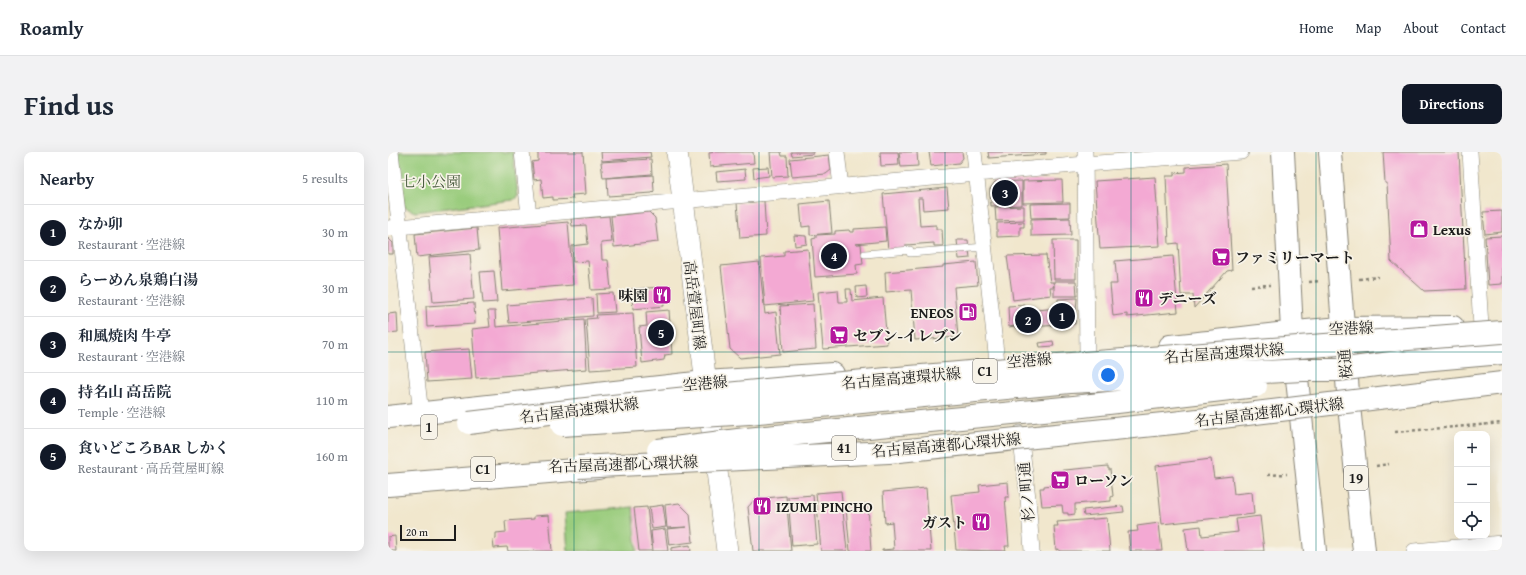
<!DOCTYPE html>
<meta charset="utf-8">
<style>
body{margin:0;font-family:"Gentium Book Plus","Noto Serif JP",serif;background:#f2f2f3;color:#1f2937}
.controls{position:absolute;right:12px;bottom:12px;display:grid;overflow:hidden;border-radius:8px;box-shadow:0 4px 16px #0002}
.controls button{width:36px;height:36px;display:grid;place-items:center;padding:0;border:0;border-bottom:1px solid #e0e1e3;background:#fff;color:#1f2937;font:20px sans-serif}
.scale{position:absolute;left:12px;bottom:10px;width:56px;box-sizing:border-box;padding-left:4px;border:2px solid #1c1c1c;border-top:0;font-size:11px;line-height:14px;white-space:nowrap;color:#1c1c1c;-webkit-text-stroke:3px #f7f3e8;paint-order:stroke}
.you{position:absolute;left:720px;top:223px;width:14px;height:14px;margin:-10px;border:3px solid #fff;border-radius:50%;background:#1a73e8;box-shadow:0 0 0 6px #1a73e833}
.badge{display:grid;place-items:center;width:26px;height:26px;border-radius:50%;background:#111827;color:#fff;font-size:13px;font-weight:700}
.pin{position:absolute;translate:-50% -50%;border:2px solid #fff;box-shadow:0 1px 4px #0006}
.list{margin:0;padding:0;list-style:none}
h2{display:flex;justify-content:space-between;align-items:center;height:52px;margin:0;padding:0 16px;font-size:17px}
h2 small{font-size:13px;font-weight:400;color:#747a83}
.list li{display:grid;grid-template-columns:26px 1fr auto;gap:12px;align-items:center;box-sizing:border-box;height:56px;padding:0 16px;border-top:1px solid #e0e1e3}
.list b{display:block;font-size:15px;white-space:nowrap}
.list p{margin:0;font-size:13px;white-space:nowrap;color:#747a83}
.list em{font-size:13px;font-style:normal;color:#747a83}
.icon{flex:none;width:22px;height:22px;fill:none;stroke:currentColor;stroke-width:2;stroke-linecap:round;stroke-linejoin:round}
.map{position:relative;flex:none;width:1114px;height:399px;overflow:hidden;border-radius:8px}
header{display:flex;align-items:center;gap:24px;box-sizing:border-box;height:56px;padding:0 20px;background:#fff;border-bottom:1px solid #e0e1e3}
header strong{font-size:19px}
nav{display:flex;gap:22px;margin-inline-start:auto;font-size:14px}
.intro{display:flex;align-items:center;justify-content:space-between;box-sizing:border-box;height:96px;padding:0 24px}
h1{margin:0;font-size:28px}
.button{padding:10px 18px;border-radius:8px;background:#111827;color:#fff;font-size:14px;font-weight:700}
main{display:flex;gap:24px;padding:0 24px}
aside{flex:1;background:#fff;border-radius:8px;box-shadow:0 4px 16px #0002}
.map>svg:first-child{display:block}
</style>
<header>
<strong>Roamly</strong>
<nav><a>Home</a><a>Map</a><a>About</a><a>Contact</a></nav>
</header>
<div class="intro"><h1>Find us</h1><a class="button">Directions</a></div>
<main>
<aside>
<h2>Nearby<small>5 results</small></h2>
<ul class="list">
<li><span class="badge">1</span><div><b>なか卯</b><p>Restaurant · 空港線</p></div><em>30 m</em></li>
<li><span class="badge">2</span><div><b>らーめん泉鶏白湯</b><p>Restaurant · 空港線</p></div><em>30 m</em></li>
<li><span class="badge">3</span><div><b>和風焼肉 牛亭</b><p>Restaurant · 空港線</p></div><em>70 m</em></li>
<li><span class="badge">4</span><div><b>持名山 高岳院</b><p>Temple · 空港線</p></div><em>110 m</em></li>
<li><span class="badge">5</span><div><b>食いどころBAR しかく</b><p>Restaurant · 高岳萱屋町線</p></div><em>160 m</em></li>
</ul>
</aside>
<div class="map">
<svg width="1114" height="399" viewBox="0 0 1114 399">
<rect width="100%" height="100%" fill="#f7f3e8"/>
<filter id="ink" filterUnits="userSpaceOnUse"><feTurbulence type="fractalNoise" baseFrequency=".025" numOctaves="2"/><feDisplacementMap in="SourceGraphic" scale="8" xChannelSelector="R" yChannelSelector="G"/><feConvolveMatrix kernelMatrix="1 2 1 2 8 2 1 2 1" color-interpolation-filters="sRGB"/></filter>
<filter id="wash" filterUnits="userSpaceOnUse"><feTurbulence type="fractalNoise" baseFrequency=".012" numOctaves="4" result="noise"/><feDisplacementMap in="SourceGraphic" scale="16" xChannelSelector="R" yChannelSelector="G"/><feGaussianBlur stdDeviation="0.9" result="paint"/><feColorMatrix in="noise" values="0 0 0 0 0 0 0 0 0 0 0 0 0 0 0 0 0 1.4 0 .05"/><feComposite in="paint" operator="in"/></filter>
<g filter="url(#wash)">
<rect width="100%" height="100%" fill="#f1e7cd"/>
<path fill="#9acc7d" stroke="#5b744c" d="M10 0H125L130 44 125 48 27 60 16 55Z
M245 355 249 399H180L177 361Z"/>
<g id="blocks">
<path fill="#f3a9d3" d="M150 0H195L198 42 184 43 185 47 165 48V45L155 46 153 27 146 28 144 10 150 9Z
M213 0H262L263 5 214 9Z
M328 0H365L366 11 322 15 321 1Z
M382 0H393L394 4H399L400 24 384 25Z
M403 0H425V2L404 4Z
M492 0H510L511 13 493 14Z
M511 0H529L530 14 513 15Z
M541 0H574L575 6 571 11 543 14Z
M600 0H658V2L601 6Z
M995 0H1071L1078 137 1036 139 1003 109 999 31H997Z
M441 3 443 18 438 22 404 25 402 7Z
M263 7 264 22 215 26 213 10Z
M838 12 844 118 839 119 806 156 805 143H793L790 91 781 92 778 24H786V21L798 20V15Z
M380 15 381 24 366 26 365 16Z
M357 17 358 27 329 29 328 20Z
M265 23 266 39 264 41 220 44 219 26Z
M767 25 772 94 712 97 707 29Z
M674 28 675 50 635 51V29Z
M634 29V53L603 54 602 37 607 30Z
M559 36 561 56 535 58 534 46H530L532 74 548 73V77H554L555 94H546V91L518 93V97L500 98 495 42Z
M376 49 378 84 352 86 349 51Z
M441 49 444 81 422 83V74L414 75 412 52Z
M682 51V65L643 66 642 52Z
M636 54V68L608 69 607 55Z
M1114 59V80L1097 82 1095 60Z
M261 60 267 66 270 90 226 95 223 64Z
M221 64 224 90 213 91 214 108H220L223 137 203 138 200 109 185 110 184 94 200 92 198 73 184 74 183 67Z
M682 66 683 83 643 84V67Z
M180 70 185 133 114 139 109 76Z
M636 70V75H632V84L609 85V71Z
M497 75 498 89 467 92H473L475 112 468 113 469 122 427 125 424 87 428 86V83L447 82V79L461 78 462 80H466V77Z
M89 76 91 98 29 105 27 82Z
M406 83 418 84 419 92 407 94Z
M1114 84V132L1100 133 1097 85Z
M0 86 5 91V102H0Z
M569 88H580L582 106 571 107Z
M665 88H688V127H666Z
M420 97 425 149 377 154 373 106 396 104V99Z
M82 102 86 147 45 150 41 105Z
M658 103 662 130H665L666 135H662L663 143 625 148 619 104Z
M785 104 790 160 739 165V162L725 164 722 132H729L727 109Z
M371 110 377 162 388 160 392 202 352 206 342 197 333 114Z
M588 110 590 133 566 135 570 185 527 188 523 138 498 140 497 120 555 115V113Z
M106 119 109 150 95 151 92 120Z
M666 129H688L689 144H666Z
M478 134 479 145 469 146 468 135Z
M275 135 276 154 245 157 243 137Z
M458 137H463L464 149 495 146 499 192 435 197 430 140 450 138 451 150H459Z
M225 141 227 160 209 161 208 142Z
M204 146 205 164 121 171 119 153Z
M689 146 687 172 627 176V174L621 175 620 154 637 153V159L670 156V147Z
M86 151 87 172 39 175 38 154Z
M425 152 428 197 395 200 392 154Z
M281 158 284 202 277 203 276 208 254 211 251 175 259 174 258 160Z
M100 159H107L108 175 196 167 199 217 88 226 84 177 102 175Z
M9 161 10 180 0 181V162Z
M245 161 249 215 202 218 198 167 209 166 208 163Z
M665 189 666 194 652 195 651 191Z
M81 197 84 227 39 230 37 200Z
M823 307 826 326 844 324 846 342 864 340 866 362 774 372 768 314Z
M720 314V317H722L725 344 723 345V349L687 352V362L680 363V361H675L674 353 654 354 652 336H656V334L665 333V322H667L666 319Z
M620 330 621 345H617L621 394H617L618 399 568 398 563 343 592 340 591 333Z
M538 336 543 399H494V398L506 397 504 370 497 371 495 340Z
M453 339 459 399H433L428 341Z
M425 343 429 392 404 394 400 345Z
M398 344 403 399H365L360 355 367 347Z
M291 351 302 362 305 390 281 393 279 377 299 375 279 376 277 353Z
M478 352V354H480L483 399H462L458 356H460V353Z
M275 353 278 375 264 377 261 355Z
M735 354 736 360 696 364 695 358Z
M259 355 264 399H251L246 356Z
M161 363 164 399H120L119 395 106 396 105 388 108 387V381L118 380 117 369 146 367V364Z
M872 364 876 399H800L797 376 813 374 814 384 850 380 848 367Z
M719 366 722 399H671V397L668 398 666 374H670L669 370Z
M771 371 774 399H742L740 380 750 379 749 374Z
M277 377 280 399H265L263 379Z
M7 384 8 399H0V385Z
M302 393 303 399H283V396Z"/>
</g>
</g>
<g filter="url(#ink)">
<use href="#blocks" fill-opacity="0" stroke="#868274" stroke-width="1"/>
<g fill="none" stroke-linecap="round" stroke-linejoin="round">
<defs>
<path id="lane" d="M477 102 522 98V101L597 95"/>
<path id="street" d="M3 0 33 262
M134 0 141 63
M449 0 453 35
M586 0 609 210
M697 0 699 203
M1082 0 1093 174
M0 76 697 12 853 0
M632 281 640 346 644 399
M1026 399 1114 391"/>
<path id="secondary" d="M289 0 339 399"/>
<path id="primary" d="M954 176 1065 175"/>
<path id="highway" d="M895 0 904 179 927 399
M942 0 961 254 976 399
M782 194C840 188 897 180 954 176
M1011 210 1114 201
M0 265 317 230 445 222
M0 333 210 316"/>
</defs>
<use href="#lane" stroke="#868274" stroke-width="8"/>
<use href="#street" stroke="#868274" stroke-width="16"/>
<use href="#secondary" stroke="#868274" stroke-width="22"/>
<use href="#primary" stroke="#868274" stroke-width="24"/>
<use href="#highway" stroke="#868274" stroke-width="24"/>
<path stroke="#868274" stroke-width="2.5" stroke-dasharray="3 3" stroke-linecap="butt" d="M971 127 990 125
M921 130 932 129
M863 134 882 133
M1007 280 1114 271
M988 314 1001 312
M880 323 899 322"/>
<use href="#lane" stroke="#fff" stroke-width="7"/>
<use href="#street" stroke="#fff" stroke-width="15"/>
<use href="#secondary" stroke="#fff" stroke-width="21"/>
<use href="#primary" stroke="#fff" stroke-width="22"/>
<use href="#highway" stroke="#fff" stroke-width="22"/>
<defs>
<path id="highway-bridge" d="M81 271C424 227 769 206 1114 180
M174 273 361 261 682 230 915 218H950L1011 210
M270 298 358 287 686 255 868 234
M190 315 501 300 785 271 1114 231"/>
</defs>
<use href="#highway-bridge" stroke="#868274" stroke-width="24" stroke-linecap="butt"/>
<use href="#highway-bridge" stroke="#fff" stroke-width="22"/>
</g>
</g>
<path fill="none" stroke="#0f766e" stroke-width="1" stroke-opacity="0.55" d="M186 0V399M371 0V399M557 0V399M743 0V399M928 0V399M0 200H1114"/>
<defs>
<symbol id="shop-square" viewBox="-11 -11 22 22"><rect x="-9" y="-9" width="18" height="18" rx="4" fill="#b5179e" stroke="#f7f3e8"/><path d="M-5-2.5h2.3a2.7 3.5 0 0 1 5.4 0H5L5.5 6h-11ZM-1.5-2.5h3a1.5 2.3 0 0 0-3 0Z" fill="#fff"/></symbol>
<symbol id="supermarket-square" viewBox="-11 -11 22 22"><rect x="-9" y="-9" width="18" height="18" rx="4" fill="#b5179e" stroke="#f7f3e8"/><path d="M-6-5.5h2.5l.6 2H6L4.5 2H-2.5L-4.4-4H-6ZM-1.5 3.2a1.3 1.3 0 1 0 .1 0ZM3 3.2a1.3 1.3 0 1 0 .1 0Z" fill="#fff"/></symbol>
<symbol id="restaurant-square" viewBox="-11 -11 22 22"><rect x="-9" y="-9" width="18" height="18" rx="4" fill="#b5179e" stroke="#f7f3e8"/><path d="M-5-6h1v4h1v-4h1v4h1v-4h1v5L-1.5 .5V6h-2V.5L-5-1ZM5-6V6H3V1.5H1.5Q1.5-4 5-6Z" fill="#fff"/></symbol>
<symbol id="fuel-square" viewBox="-11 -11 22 22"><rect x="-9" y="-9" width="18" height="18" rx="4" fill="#b5179e" stroke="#f7f3e8"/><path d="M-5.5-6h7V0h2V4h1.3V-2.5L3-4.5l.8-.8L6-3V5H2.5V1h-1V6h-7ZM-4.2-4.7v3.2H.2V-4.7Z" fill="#fff"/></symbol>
</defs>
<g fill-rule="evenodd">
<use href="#shop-square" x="1020" y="66" width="22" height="22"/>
<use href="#supermarket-square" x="822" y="94" width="22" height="22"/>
<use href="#restaurant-square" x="263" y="132" width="22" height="22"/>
<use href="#restaurant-square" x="745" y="135" width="22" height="22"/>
<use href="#fuel-square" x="569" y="149" width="22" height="22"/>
<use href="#supermarket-square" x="440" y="172" width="22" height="22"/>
<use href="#supermarket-square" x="661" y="317" width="22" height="22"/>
<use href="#restaurant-square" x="363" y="343" width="22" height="22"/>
<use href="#restaurant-square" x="582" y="359" width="22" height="22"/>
</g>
<g text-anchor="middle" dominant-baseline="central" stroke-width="3.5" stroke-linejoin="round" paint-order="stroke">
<g fill="#f7f3e8" stroke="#5e5c59" stroke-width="1">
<rect x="585" y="207" width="24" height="24" rx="3"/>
<rect x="33" y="263" width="16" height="24" rx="3"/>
<rect x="444" y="284" width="24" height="24" rx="3"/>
<rect x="83" y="305" width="24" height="24" rx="3"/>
<rect x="956" y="314" width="24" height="24" rx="3"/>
</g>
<g font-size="14" font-weight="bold" fill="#1c1c1c">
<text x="597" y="219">C1</text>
<text x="41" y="275">1</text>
<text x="456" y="296">41</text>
<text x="95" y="317">C1</text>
<text x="968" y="326">19</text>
</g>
<g font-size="15" fill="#485a3e" stroke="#f7f3e8">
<text x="43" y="29">七小公園</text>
</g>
<g font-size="15" font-weight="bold" fill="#1c1c1c" stroke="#f7f3e8" text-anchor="start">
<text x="1045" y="77">Lexus</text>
<text x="847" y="105">ファミリーマート</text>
<text x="260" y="143" text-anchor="end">味園</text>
<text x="770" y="146">デニーズ</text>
<text x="566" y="160" text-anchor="end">ENEOS</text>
<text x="465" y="183">セブン-イレブン</text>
<text x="686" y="328">ローソン</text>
<text x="388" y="354">IZUMI PINCHO</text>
<text x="579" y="370" text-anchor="end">ガスト</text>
</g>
<g font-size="15" fill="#1c1c1c" stroke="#f7f3e8">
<text transform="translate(307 153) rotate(83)">高岳萱屋町線</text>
<text transform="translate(963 176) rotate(-2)">空港線</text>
<text transform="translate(836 201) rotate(-4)">名古屋高速環状線</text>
<text transform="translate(641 208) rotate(-5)">空港線</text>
<text transform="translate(957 212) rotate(-95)">桜通</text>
<text transform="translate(513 226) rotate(-5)">名古屋高速環状線</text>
<text transform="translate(317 231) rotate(-5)">空港線</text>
<text transform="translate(191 258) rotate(-7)">名古屋高速環状線</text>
<text transform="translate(881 260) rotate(-7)">名古屋高速都心環状線</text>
<text transform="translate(558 293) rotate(-5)">名古屋高速都心環状線</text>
<text transform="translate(235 312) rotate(-2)">名古屋高速都心環状線</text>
<text transform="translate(638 340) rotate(-95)">杉ノ町通</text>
</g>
</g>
</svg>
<div class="controls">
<button>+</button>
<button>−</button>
<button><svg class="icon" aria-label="locate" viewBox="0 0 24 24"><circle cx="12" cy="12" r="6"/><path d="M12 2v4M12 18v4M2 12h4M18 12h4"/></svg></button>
</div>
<div class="scale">20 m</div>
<div class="you"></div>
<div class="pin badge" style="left:674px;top:164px">1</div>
<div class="pin badge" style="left:640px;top:168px">2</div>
<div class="pin badge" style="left:617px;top:41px">3</div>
<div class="pin badge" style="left:446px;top:104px">4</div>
<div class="pin badge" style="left:273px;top:181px">5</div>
</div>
</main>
